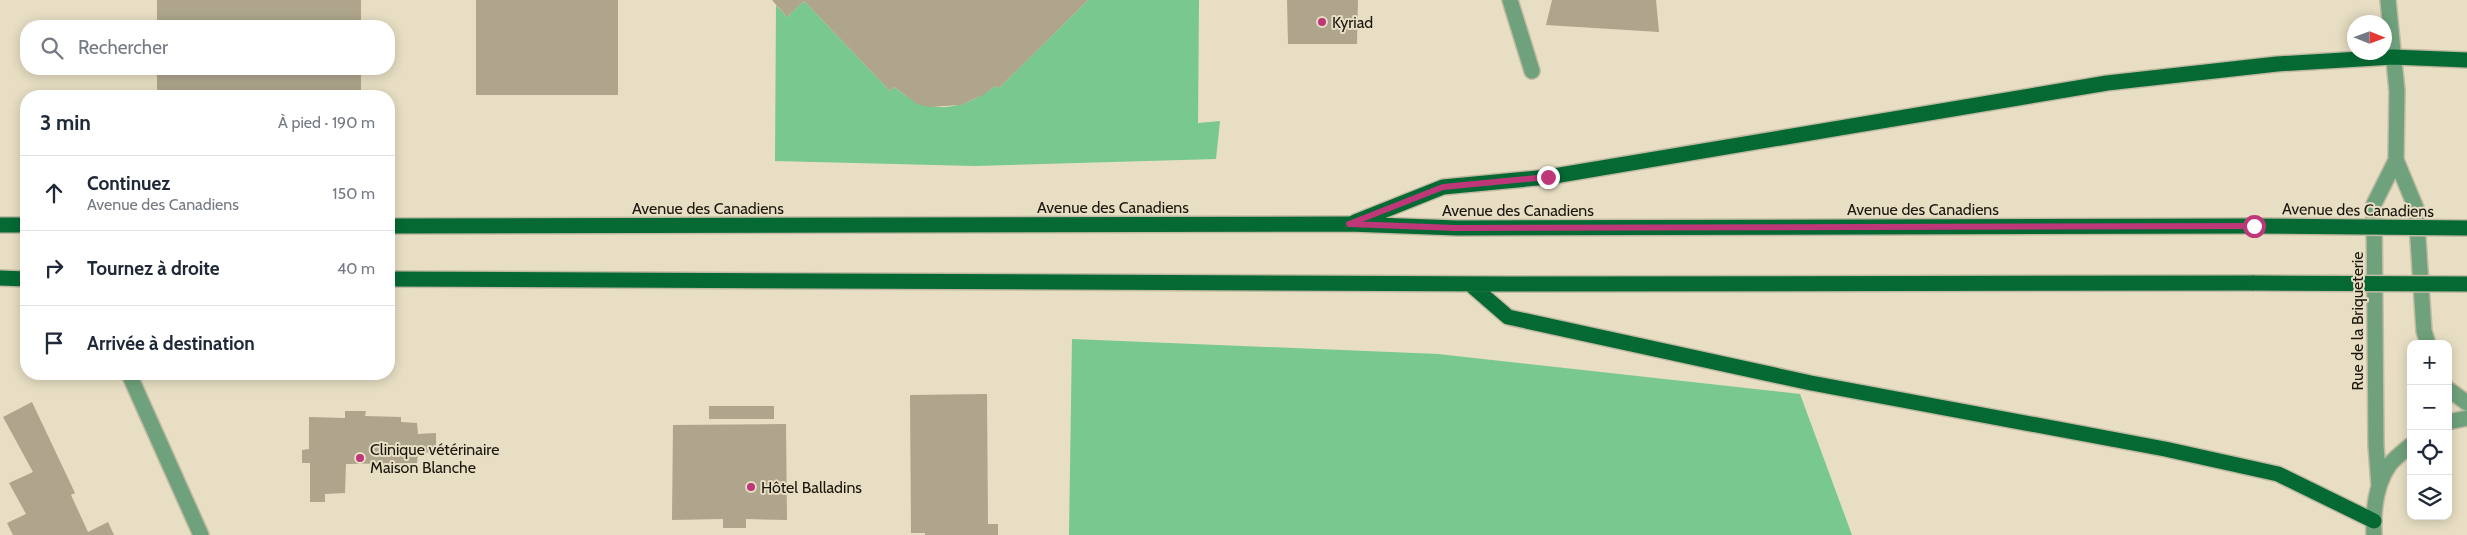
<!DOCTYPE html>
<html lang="fr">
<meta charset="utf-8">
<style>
body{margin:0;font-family:Cabin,sans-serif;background:#f6f6f7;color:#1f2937}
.controls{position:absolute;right:15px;bottom:15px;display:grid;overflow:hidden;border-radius:10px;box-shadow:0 2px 12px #0003}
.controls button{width:45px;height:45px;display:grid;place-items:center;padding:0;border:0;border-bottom:1px solid #e0e1e3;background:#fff;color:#1f2937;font:25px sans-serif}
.compass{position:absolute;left:2347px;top:15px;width:45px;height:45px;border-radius:50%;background:#fff;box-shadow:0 2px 12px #0003;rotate:91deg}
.stop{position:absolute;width:15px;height:15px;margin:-11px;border:4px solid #bd3779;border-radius:50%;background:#fff}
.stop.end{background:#bd3779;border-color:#fff;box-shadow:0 1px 5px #0008}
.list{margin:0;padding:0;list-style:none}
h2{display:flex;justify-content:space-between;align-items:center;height:65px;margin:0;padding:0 20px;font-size:21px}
h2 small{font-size:16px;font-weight:400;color:#747a83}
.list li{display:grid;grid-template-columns:32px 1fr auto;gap:15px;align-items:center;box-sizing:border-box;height:75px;padding:0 20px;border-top:1px solid #e0e1e3}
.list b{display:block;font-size:19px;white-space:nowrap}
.list p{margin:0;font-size:16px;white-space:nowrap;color:#747a83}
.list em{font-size:16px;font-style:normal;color:#747a83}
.icon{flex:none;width:28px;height:28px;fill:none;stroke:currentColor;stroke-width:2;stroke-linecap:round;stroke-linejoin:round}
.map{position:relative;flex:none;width:2467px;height:535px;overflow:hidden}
.search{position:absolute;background:#fff;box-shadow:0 2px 12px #0003;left:20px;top:20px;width:375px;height:55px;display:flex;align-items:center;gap:12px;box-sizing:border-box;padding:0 18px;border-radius:20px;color:#747a83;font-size:19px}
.panel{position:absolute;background:#fff;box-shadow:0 2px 12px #0003;left:20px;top:90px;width:375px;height:290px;border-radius:20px}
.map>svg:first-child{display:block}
</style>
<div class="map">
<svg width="2467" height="535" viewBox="0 0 2467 535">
<rect width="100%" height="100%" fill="#e7dec3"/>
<path fill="#78c88f" d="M1088 0H1199L1198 123 1220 121 1216 159 975 166 775 161 776 5 787 17 804 1 890 91 894 87C928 116 961 112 995 86L999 88Z
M1072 339 1438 354 1800 394 1852 535H1069Z"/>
<path fill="#aea58c" d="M157 0H361V26H157Z
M476 0H618V95H476Z
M772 0H1088L999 88 995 86 983 95 961 105 930 107 917 104 894 87 890 91 804 1 787 17Z
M1287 0H1358L1357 44H1288Z
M1552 0H1656L1659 32 1546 25Z
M157 69H361V94H157Z
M987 394 988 524H998V535H925V533H911L910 395Z
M32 402 75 493 71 495 88 532 108 522 114 535H13L7 523 26 514 9 483 33 472 3 417Z
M709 406H774V419H709Z
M345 411H366L365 416 401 417V422L417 423 418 434 436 433V452L418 453 417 463 346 464 345 493 325 494V502H310V463H302V450L309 449V417L345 418Z
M786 424 787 520 746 519V528H723V519L672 520 673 425Z"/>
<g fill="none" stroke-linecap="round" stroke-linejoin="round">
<defs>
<path id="minor" d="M1510 0 1532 71
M2388 0 2397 91 2396 160 2416 208 2424 331 2428 344
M129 374 201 535
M2448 389 2467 403
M2448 422 2467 418
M2379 486 2376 445 2374 204 2396 160
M2374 535C2373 512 2376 483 2390 464 2396 457 2404 451 2411 445"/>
<path id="major" d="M1355 222 1443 187 1548 177 2107 83 2277 64 2393 57 2467 60
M0 225H26
M389 226 1349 224 1457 228 2254 226
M0 278 26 279
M389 279 1506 284 2254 283
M1470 284 1508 317 1811 383 2165 449 2278 474 2374 521"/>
</defs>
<use href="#minor" stroke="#c2baa2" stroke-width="18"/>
<use href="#major" stroke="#c2baa2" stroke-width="18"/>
<use href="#minor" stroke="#6fa27c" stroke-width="15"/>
<use href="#major" stroke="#056934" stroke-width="15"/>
<defs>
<path id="major-bridge" d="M2254 226 2467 228
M2254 283 2467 284"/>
</defs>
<use href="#major-bridge" stroke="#c2baa2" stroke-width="18" stroke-linecap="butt"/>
<use href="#major-bridge" stroke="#056934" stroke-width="15"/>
</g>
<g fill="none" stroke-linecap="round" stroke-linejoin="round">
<path stroke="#bd3779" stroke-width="6" d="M1548 177 1443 187 1349 224 1456 228 2254 226"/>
</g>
<g fill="#bd3779" stroke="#e7dec3" stroke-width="2">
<circle cx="1322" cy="22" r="5"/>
<circle cx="360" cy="458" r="5"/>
<circle cx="751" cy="487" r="5"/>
</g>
<g text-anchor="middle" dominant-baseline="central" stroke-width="4" stroke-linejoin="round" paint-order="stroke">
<g font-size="16" fill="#1b170e" stroke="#e7dec3" text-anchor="start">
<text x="1332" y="22">Kyriad</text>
<text x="370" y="449">Clinique vétérinaire<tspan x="370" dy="18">Maison Blanche</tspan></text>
<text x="761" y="487">Hôtel Balladins</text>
</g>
<g font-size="16" fill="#1b170e" stroke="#e7dec3">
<text x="1113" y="207">Avenue des Canadiens</text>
<text x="708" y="208">Avenue des Canadiens</text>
<text x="1923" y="209">Avenue des Canadiens</text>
<text x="1518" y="210">Avenue des Canadiens</text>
<text transform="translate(2358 210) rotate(1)">Avenue des Canadiens</text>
<text transform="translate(2357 321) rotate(-90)">Rue de la Briqueterie</text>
</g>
</g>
</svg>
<div class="controls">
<button>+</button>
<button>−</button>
<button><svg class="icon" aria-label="locate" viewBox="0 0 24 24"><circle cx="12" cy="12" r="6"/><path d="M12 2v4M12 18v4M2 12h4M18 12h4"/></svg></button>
<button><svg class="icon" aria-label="layers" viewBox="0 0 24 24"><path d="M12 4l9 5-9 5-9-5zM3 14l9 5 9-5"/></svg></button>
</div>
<svg class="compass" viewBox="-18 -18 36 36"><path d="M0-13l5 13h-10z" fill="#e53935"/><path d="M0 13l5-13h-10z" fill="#747a83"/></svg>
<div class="stop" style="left:2254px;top:226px"></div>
<div class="stop end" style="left:1548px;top:177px"></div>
<div class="search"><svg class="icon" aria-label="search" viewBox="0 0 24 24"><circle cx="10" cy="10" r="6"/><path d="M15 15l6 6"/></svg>Rechercher</div>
<section class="panel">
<h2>3 min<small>À pied · 190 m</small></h2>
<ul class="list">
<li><svg class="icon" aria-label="ahead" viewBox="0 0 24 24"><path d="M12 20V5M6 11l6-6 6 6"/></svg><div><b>Continuez</b><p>Avenue des Canadiens</p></div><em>150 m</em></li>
<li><svg class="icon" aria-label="right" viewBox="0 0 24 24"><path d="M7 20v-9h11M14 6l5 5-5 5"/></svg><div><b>Tournez à droite</b></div><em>40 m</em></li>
<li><svg class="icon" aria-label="arrive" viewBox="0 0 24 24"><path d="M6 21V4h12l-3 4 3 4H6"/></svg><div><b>Arrivée à destination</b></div></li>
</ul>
</section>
</div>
